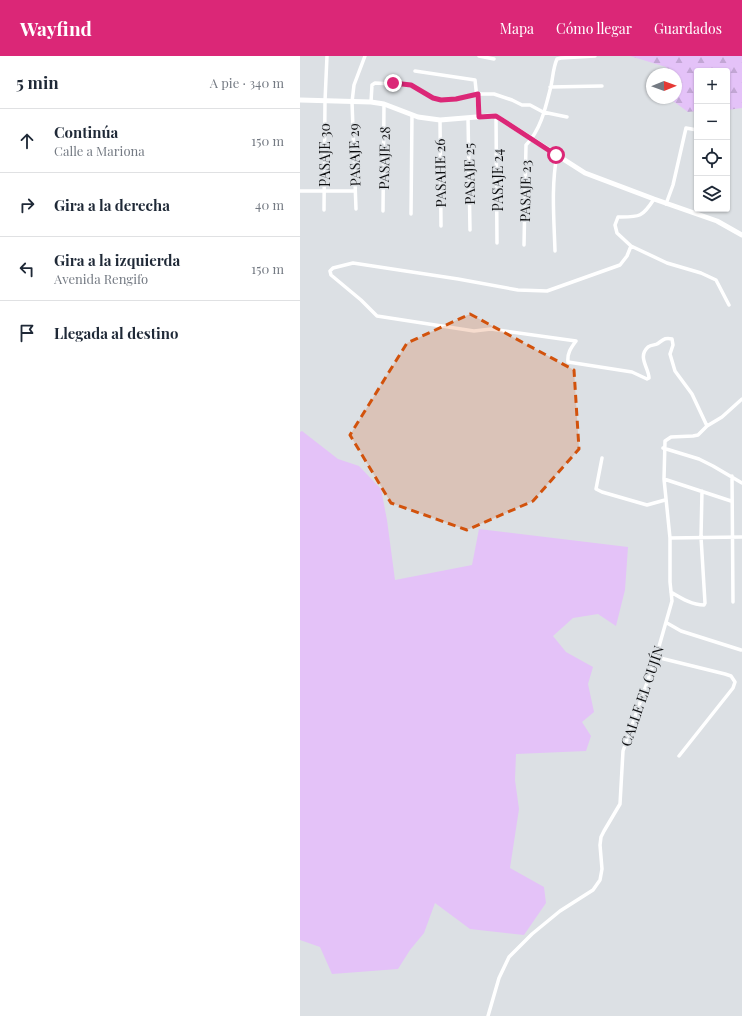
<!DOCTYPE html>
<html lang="es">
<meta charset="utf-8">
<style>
body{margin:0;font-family:"Playfair Display",serif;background:#f6f6f7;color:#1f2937}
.controls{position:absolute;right:12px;top:12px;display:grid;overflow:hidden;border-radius:4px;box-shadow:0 1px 3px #0004}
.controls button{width:36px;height:36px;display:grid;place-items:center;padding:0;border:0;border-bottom:1px solid #e0e1e3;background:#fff;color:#1f2937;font:20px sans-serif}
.compass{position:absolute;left:346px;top:12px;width:36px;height:36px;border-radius:50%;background:#fff;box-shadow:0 1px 3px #0004;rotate:89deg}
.stop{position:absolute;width:12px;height:12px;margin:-9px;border:3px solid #db2777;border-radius:50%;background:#fff}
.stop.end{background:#db2777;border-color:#fff;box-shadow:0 1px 4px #0008}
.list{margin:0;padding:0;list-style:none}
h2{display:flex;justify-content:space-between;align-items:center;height:52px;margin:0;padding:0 16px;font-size:17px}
h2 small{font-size:13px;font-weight:400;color:#747a83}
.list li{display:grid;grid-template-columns:26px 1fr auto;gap:12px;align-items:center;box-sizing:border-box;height:64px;padding:0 16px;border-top:1px solid #e0e1e3}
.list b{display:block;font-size:15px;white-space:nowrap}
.list p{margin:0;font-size:13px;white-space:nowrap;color:#747a83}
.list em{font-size:13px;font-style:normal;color:#747a83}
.icon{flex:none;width:22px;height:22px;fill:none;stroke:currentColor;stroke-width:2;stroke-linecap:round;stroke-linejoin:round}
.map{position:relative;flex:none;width:442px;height:960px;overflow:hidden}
header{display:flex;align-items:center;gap:24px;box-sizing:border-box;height:56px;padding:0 20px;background:#db2777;color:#fff}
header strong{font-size:19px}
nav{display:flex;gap:22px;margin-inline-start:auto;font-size:14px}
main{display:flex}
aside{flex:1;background:#fff}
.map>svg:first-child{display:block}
</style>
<header>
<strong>Wayfind</strong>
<nav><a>Mapa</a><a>Cómo llegar</a><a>Guardados</a></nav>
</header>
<main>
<aside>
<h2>5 min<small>A pie · 340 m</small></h2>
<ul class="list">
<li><svg class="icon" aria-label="ahead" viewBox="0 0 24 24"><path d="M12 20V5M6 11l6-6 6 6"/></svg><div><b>Continúa</b><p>Calle a Mariona</p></div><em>150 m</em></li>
<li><svg class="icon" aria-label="right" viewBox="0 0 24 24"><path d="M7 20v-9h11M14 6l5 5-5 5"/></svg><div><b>Gira a la derecha</b></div><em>40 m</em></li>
<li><svg class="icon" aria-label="left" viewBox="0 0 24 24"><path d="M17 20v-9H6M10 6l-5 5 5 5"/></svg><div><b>Gira a la izquierda</b><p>Avenida Rengifo</p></div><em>150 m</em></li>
<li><svg class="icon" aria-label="arrive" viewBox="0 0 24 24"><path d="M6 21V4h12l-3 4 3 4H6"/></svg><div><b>Llegada al destino</b></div></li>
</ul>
</aside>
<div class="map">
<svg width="442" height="960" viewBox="0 0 442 960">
<defs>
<pattern id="forest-firs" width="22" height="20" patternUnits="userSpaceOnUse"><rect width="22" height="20" fill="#e4c2f8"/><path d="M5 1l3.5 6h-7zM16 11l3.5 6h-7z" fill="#c2a6d4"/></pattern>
</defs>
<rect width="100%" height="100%" fill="#dce0e4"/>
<path fill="#e4c2f8" d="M2 375 38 403 59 410 81 433 87 464 95 524 172 509 179 473 328 491 325 534 316 570 298 558 273 562 253 580 266 596 293 611 288 628 294 656 282 666 291 680 286 695 216 698 215 724 219 753 210 812 244 831 246 847 224 879 170 873 135 847 124 877 110 894 98 913 32 918 20 891 0 884V376Z"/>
<path fill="url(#forest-firs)" d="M330 0H442V52L427 54V15H397V55L388 56 373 45V42H376V18H367L366 11Z"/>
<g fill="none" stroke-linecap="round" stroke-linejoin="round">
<path stroke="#fff" stroke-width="3.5" d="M179 0 194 3
M115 15 175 24 179 61
M250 31 302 30
M71 46 72 29 75 27 111 29 133 42 141 44 156 43 178 38H194L212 44 222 49H230L243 56 267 61
M196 60 197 187
M168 62 170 174
M140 64 141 170
M0 135H55
M354 143C342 162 339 161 318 161L315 169 317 177 331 190 367 207 401 217 416 224 429 249
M366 148 373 129 386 72 397 74
M56 153 52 46 54 29 65 0
M24 154 25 45 27 0
M83 155 84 48
M111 158 112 59
M224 189 226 89C241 74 246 50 251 30 253 21 253 12 257 3L261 2 295 0
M331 190 327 200 320 209 247 235 218 234 158 223 53 207 33 212 30 215 31 219 61 244 77 260 174 275 191 273 276 285C271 292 267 297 268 306L332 316 347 323 349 322C349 312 337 301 348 291 351 289 355 289 357 288 363 284 365 281 372 283L373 289 370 298 375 315 392 338 407 370
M255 195C254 163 251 130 257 99
M363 392 399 403 413 410 442 427
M302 402 296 433 302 436 347 449 365 444
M432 420 433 546
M364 423 431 445
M370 482 442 481
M371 536C381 542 392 549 404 549L405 547 401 481 402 435
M367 567 381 575 441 594
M356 601 425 618 431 620 435 626 433 632 379 700
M188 960 199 922 209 901 232 878 260 855 293 834 300 824 302 813 300 789 301 781 304 775 320 748 323 695 356 601 372 545 370 526V482L364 423 365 385 371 381 393 380 398 379 407 370 422 361 442 343"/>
<path stroke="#fff" stroke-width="5" d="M0 44 71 46 84 48 118 61 140 64 189 60H196L285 117 354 143 417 165 442 179"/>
</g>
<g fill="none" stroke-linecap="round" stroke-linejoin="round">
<path stroke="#db2777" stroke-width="5" d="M93 27 111 29 133 42 141 44 156 43 178 38 179 61 196 60 256 99"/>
</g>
<path fill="#d2520c" fill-opacity="0.2" stroke="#d2520c" stroke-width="3" stroke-dasharray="8 5" stroke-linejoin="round" d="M170 258 274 314 279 393 233 445 167 474 91 447 50 379 107 287Z"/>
<g text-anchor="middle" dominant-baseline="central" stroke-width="3" stroke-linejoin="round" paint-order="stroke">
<g font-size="14" fill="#0e0f11" stroke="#dce0e4">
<text transform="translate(24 99) rotate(-90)">PASAJE 30</text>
<text transform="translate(54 99) rotate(-92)">PASAJE 29</text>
<text transform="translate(84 102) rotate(-89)">PASAJE 28</text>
<text transform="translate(140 117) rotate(-91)">PASAHE 26</text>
<text transform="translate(169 118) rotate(-91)">PASAJE 25</text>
<text transform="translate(197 124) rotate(-90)">PASAJE 24</text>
<text transform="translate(225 135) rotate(-89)">PASAJE 23</text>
<text transform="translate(342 640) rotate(-71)">CALLE EL CUJÍN</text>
</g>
</g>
</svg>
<div class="controls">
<button>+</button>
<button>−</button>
<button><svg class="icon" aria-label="locate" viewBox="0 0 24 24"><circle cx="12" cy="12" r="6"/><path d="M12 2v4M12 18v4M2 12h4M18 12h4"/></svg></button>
<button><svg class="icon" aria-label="layers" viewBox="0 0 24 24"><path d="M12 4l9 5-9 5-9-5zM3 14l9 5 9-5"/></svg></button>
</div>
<svg class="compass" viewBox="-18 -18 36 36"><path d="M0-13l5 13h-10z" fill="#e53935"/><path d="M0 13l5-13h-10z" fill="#747a83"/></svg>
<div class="stop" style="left:256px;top:99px"></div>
<div class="stop end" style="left:93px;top:27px"></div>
</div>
</main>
